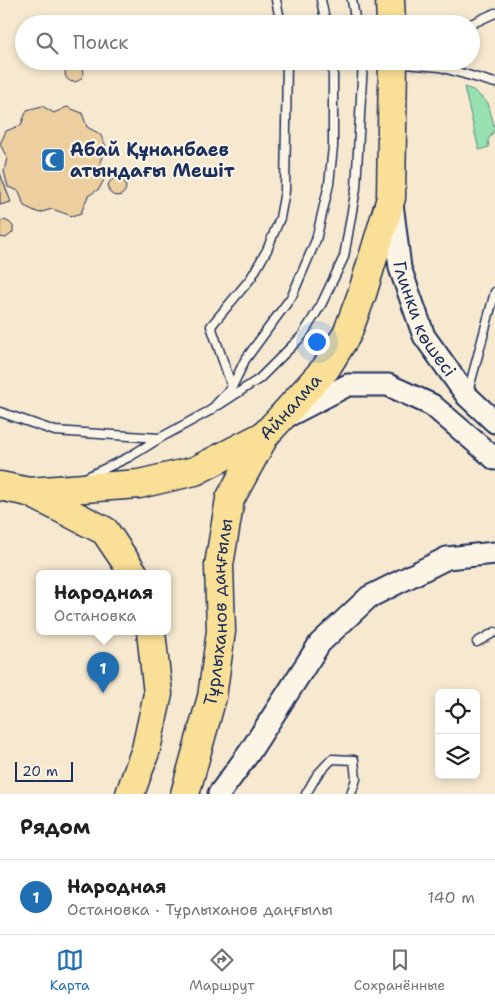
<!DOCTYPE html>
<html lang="ru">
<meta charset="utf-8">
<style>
body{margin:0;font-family:"Shantell Sans",sans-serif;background:#f2f2f2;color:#202124}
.controls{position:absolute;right:15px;bottom:15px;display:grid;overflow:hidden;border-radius:8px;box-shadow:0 2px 8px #0003}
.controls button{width:45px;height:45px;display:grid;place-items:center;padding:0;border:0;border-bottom:1px solid #e0e0e0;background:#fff;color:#202124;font:25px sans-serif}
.scale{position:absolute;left:15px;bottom:12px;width:58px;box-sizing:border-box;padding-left:5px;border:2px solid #1b2f5e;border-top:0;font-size:14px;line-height:18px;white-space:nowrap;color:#1b2f5e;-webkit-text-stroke:4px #fcf5e5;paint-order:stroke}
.you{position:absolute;left:316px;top:341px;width:18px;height:18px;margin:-12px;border:4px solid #fff;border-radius:50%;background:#1a73e8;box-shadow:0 0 0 8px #1a73e833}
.badge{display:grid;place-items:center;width:32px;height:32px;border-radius:50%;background:#1f6fb2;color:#fff;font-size:16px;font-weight:700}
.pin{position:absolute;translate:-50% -41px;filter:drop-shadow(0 1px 2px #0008)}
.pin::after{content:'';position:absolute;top:26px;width:18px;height:15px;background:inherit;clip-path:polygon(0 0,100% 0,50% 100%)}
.popup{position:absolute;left:36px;top:570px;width:135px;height:65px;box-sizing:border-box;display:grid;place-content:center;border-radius:8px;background:#fff;filter:drop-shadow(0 1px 4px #0005);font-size:16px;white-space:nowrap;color:#757577}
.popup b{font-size:19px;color:#202124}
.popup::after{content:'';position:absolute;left:50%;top:100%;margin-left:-10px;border:10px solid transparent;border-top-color:#fff}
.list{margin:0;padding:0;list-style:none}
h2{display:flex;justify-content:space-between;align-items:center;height:65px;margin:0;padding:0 20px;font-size:21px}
h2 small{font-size:16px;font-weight:400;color:#757577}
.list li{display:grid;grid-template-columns:32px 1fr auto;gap:15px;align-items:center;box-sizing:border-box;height:75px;padding:0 20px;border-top:1px solid #e0e0e0}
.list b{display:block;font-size:19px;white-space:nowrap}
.list p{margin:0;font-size:16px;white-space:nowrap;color:#757577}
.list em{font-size:16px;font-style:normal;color:#757577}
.icon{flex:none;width:28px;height:28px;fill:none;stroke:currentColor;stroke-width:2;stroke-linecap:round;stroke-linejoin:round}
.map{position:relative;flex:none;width:495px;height:794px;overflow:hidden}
.search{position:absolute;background:#fff;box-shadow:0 2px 8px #0003;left:15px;right:15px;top:15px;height:55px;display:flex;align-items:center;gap:12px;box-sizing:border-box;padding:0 18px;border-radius:28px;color:#757577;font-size:19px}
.sheet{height:140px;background:#fff}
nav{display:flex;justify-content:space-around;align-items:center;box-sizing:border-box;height:70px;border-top:1px solid #e0e0e0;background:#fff;font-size:14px;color:#757577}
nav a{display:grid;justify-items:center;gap:2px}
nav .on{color:#1f6fb2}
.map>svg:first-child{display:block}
</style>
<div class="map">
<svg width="495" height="794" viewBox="0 0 495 794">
<rect width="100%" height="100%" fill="#f7e9d0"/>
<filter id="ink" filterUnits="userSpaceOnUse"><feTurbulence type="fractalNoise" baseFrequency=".02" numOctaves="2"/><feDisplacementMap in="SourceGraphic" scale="10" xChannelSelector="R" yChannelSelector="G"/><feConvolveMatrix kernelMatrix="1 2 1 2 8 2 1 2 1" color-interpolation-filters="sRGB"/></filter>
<g filter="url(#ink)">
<path fill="#97e0b0" stroke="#598887" d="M464 87 473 90 488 103 495 129 488 140 489 147 479 150Z"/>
<path fill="#ecce9f" stroke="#1b2f5e" d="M65 73a9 9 0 1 1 18 0a9 9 0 1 1-18 0Z
M42 106 54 113 67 107 82 113 87 127 100 134 106 146 100 162 107 174 99 189 88 196 81 213 72 216 52 209 39 213 24 206 19 191 8 187 4 171 7 158 0 144 6 131 21 125 27 110Z
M0 173 11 202 0 205Z
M108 187a9 9 0 1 1 18 0a9 9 0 1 1-18 0Z
M4 220 9 222 13 226V232L11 234 6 238 0 237V221Z"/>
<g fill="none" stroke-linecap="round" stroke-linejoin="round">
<defs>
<path id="lane" d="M276 0 281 24
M321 0 326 24
M352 0 356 24
M471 24 495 13
M352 61 363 63H393L440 67 495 83
M232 387 211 326 251 278 267 250 280 218 285 191 287 61
M468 392 495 292
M219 405 259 379 302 336 321 305 344 257 356 188 363 61
M0 412 55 431 159 438
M87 477 129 457 160 438 211 410 232 387 245 360 292 296 316 240 329 184 333 147V61
M477 642 495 632
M306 794 317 775 332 759 354 760 356 779 351 794"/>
<g id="secondary">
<path id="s1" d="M392 203 400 268 424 336 467 396 495 422"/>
<path d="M288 416 348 385H388L432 405 495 459"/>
<path d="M219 794 249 753 320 643 369 597 447 558 495 553"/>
</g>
<g id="highway">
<path d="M390 0 391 24"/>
<path id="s2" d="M0 486 29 492 139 484 195 471 265 435 278 421 326 368 347 334 362 294 391 198 393 61"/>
<path d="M29 492 105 531 134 574"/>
<path d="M130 794 146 749 158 694 151 632"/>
<path id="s3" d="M185 794 212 697 221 631 219 565 230 499 265 435"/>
</g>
</defs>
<use href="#lane" stroke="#1b2f5e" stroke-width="11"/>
<use href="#secondary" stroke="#1b2f5e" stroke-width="25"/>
<use href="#highway" stroke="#1b2f5e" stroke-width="31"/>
<use href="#lane" stroke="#fcf5e5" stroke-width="8"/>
<use href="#secondary" stroke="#fcf5e5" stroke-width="21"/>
<use href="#highway" stroke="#fadf96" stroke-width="28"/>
</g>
</g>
<defs>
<symbol id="mosque-square" viewBox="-11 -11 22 22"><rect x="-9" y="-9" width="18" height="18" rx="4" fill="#1f6fb2" stroke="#fcf5e5"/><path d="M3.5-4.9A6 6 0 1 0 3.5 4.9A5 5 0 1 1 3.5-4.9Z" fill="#fff"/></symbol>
</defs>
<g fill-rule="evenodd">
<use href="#mosque-square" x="39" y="146" width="28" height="28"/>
</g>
<g text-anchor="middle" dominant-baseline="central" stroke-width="4.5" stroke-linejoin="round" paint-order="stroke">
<g font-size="18" font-weight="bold" fill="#1b2f5e" stroke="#fcf5e5" text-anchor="start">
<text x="70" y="150">Абай Құнанбаев<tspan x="70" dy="21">атындағы Мешіт</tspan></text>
</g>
<g font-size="18" fill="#1b2f5e" stroke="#fcf5e5">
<text stroke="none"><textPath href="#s1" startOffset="122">Глинки көшесі</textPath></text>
<text stroke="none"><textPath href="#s2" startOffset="314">Айналма</textPath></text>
<text stroke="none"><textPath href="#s3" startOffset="186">Тұрлыханов даңғылы</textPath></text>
</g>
</g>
</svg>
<div class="controls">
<button><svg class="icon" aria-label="locate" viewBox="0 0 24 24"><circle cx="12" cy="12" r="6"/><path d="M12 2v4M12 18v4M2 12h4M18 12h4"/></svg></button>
<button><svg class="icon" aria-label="layers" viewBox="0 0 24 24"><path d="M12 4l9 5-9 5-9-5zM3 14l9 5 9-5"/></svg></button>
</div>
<div class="scale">20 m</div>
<div class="you"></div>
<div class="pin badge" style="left:103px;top:693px">1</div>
<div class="popup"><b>Народная</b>Остановка</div>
<div class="search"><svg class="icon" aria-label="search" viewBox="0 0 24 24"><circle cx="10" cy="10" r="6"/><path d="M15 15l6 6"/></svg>Поиск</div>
</div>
<section class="sheet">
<h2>Рядом<small></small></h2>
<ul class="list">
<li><span class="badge">1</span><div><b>Народная</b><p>Остановка · Тұрлыханов даңғылы</p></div><em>140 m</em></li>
</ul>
</section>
<nav>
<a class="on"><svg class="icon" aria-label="map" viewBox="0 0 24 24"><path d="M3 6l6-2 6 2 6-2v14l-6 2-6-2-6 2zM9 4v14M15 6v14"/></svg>Карта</a>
<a><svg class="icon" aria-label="directions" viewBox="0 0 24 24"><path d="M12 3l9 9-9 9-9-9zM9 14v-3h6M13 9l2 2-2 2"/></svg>Маршрут</a>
<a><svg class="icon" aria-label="saved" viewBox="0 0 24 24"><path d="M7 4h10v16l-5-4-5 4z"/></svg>Сохранённые</a>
</nav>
